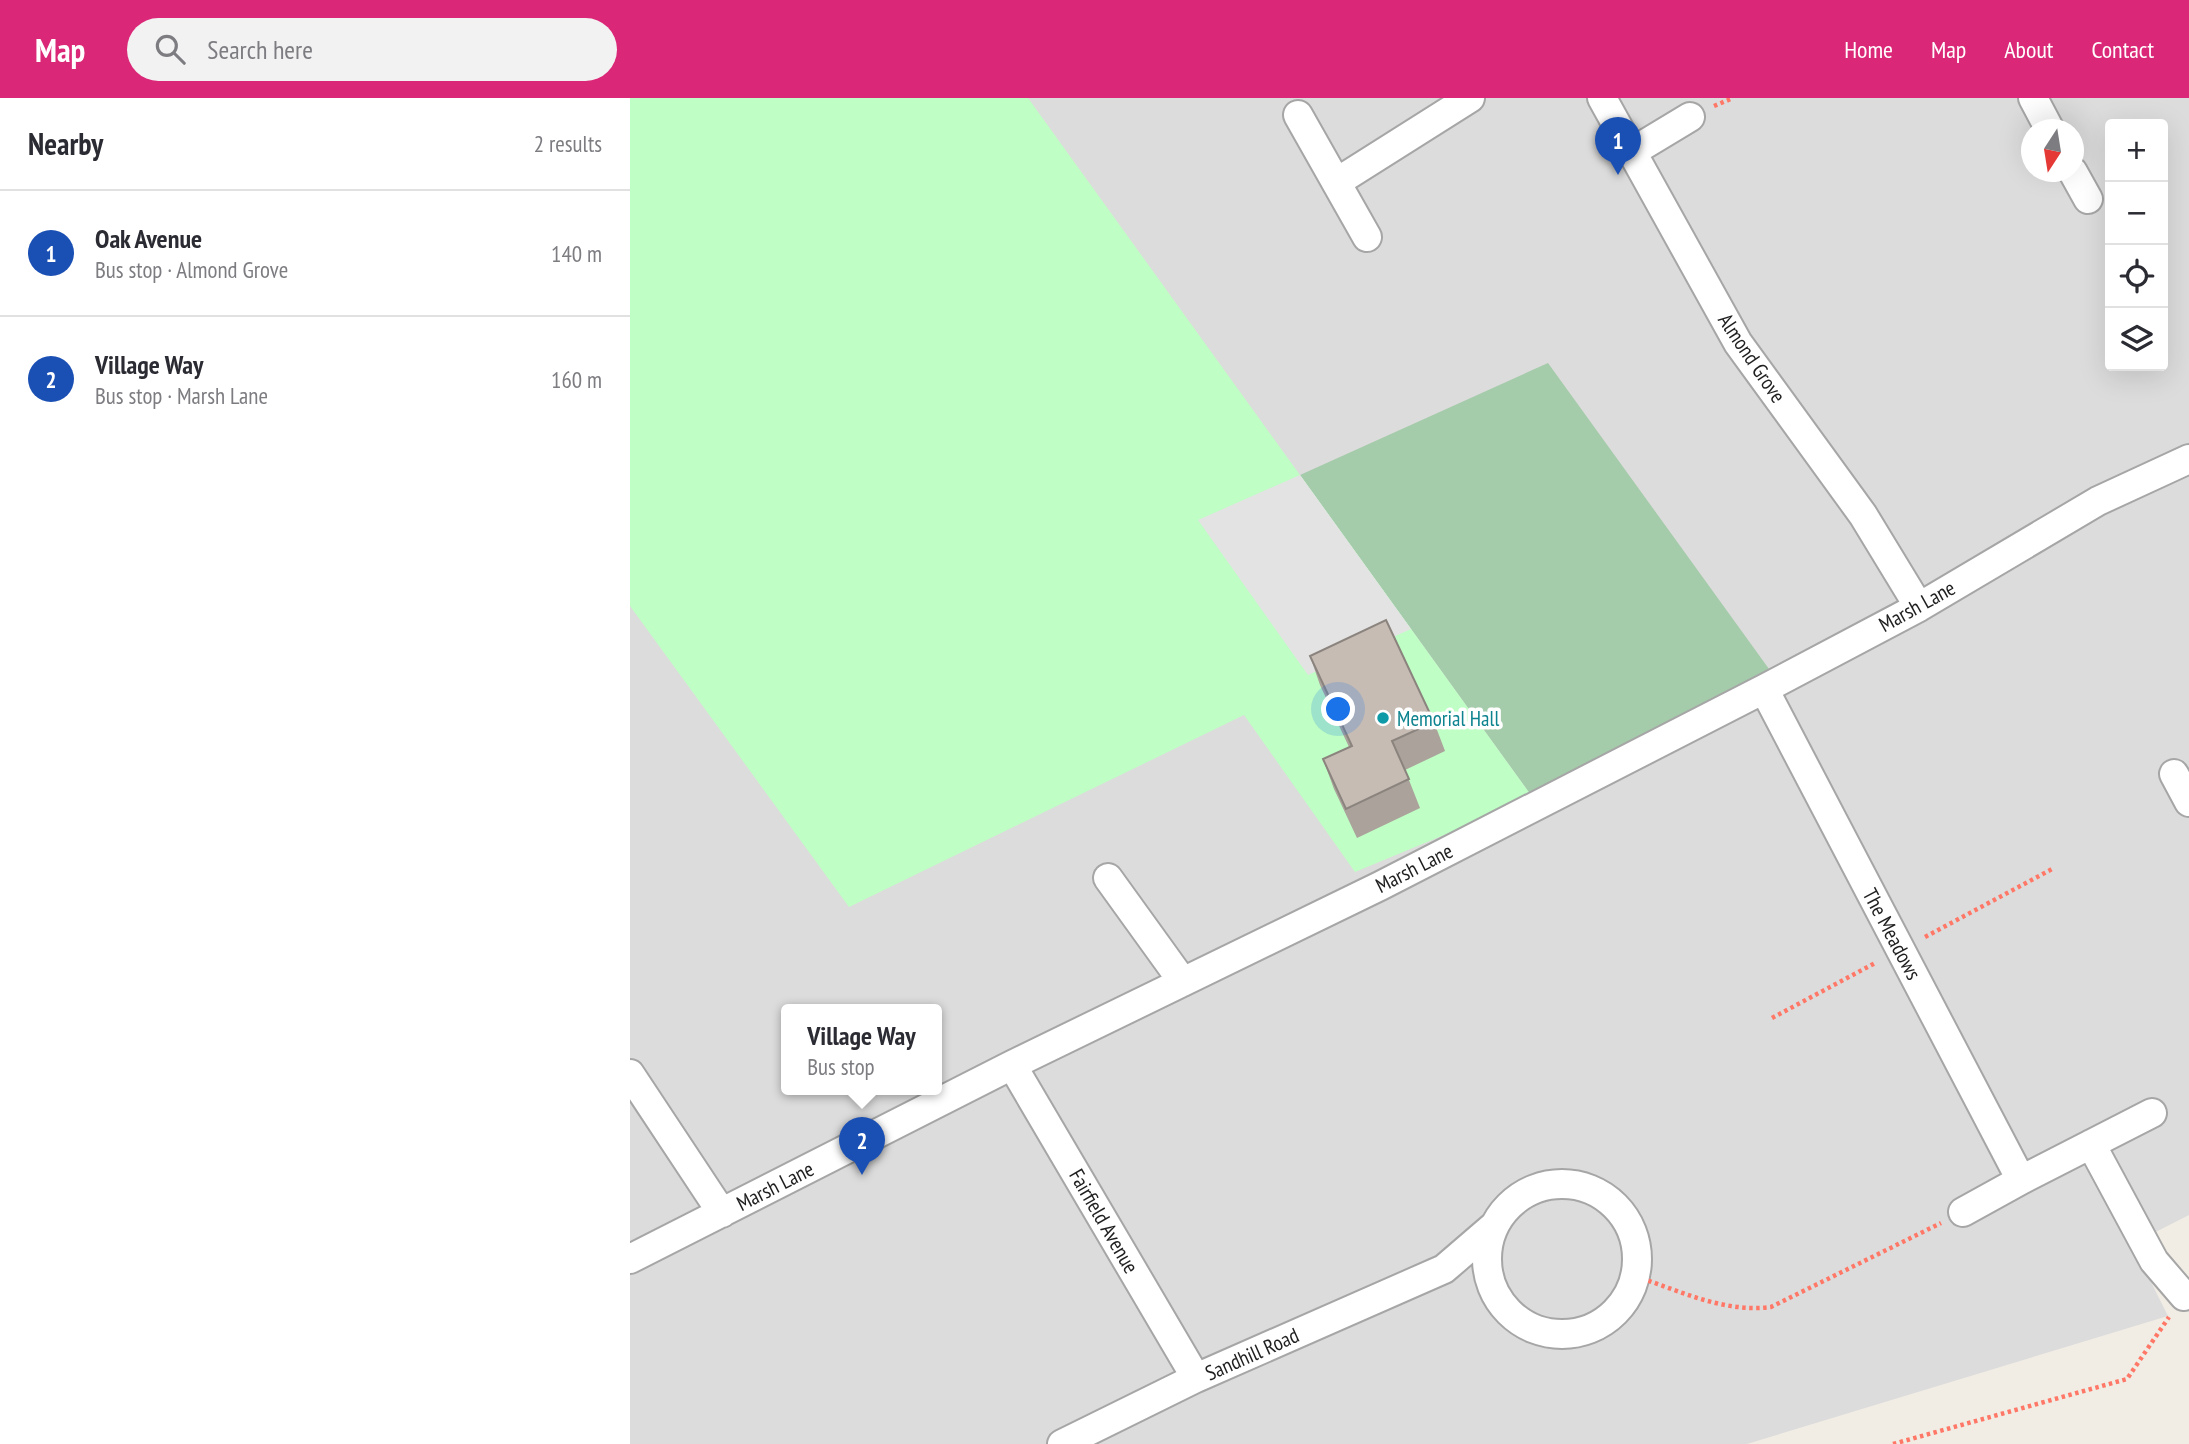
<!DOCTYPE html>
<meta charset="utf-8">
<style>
body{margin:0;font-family:"PT Sans Narrow",sans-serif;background:#f2f2f3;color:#2b2b33}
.controls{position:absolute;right:21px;top:21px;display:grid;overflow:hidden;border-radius:7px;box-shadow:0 7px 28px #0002}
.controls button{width:63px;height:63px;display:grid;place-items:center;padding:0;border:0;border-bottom:2px solid #e1e1e2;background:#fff;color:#2b2b33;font:35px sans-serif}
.compass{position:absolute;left:1391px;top:21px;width:63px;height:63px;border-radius:50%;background:#fff;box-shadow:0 7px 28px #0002;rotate:192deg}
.you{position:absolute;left:709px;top:612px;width:24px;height:24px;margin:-18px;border:5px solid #fff;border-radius:50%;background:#1a73e8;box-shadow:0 0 0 10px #1a73e833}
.badge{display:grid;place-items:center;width:46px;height:46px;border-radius:50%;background:#db2777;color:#fff;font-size:23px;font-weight:700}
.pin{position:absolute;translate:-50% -58px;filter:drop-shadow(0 2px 4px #0008)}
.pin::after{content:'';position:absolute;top:37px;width:24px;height:21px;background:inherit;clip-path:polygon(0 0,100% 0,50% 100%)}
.popup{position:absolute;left:151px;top:906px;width:161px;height:91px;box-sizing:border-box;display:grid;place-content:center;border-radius:7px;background:#fff;filter:drop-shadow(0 2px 5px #0005);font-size:23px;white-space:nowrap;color:#7c7c81}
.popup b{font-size:26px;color:#2b2b33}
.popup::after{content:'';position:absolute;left:50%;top:100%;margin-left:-14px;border:14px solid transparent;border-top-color:#fff}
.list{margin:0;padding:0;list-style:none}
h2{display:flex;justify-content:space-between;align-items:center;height:91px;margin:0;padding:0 28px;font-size:30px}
h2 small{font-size:23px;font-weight:400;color:#7c7c81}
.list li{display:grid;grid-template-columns:46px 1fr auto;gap:21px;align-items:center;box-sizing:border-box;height:126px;padding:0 28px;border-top:2px solid #e1e1e2}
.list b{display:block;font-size:26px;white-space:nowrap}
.list p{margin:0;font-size:23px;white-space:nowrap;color:#7c7c81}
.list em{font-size:23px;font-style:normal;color:#7c7c81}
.icon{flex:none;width:38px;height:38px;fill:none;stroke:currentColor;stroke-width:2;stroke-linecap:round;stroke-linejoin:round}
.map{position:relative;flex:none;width:1559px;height:1346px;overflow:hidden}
header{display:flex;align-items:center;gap:42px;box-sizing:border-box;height:98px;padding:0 35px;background:#db2777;color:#fff}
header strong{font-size:33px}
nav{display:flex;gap:38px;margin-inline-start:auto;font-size:24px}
.search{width:490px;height:63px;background:#f2f2f3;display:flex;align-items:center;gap:18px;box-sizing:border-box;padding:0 24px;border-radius:38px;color:#7c7c81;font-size:26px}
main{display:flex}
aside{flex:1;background:#fff}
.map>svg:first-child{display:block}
</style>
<header>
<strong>Map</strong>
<div class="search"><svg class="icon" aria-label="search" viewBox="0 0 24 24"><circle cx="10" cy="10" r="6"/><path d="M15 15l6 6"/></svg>Search here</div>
<nav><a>Home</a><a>Map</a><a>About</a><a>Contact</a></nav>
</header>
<main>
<aside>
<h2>Nearby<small>2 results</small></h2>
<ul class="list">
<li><span class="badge" style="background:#1a4fb4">1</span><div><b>Oak Avenue</b><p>Bus stop · Almond Grove</p></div><em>140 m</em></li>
<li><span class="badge" style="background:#1a4fb4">2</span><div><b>Village Way</b><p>Bus stop · Marsh Lane</p></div><em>160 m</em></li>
</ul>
</aside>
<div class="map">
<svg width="1559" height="1346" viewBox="0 0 1559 1346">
<rect width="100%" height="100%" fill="#f1ede5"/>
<path fill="#dddcdc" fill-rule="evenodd" d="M0 0H1559V1117L1502 1146 1538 1218 1117 1346H0ZM1480 26H1533V268H1480ZM1402 32H1444V74H1402ZM157 911H307V991H157Z"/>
<path fill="#a4cbaa" d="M918 265 1139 571 903 700 670 377Z"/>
<path fill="#bffec4" d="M0 0H398L903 700 725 774 614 617 219 809 0 508Z"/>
<path fill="#e3e3e3" d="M670 377 781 531 678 577 568 422Z"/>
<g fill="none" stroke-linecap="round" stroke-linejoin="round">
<defs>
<path id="minor" d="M972 0 1108 245 1233 417 1289 509
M1403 0 1420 32
M668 17 737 139
M1002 54 1060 19
M1443 74 1458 101
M707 84 840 0
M1134 591 1391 1082 1522 1015
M1544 676 1559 704
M478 780 553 884
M382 967 566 1280
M0 976 92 1115
M1461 1046 1524 1163 1554 1198
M857 1161a75 75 0 1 1 150 0a75 75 0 1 1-150 0Z
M1333 1114 1391 1082
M0 1161 382 967 750 788 1134 591 1289 509 1468 403 1559 361
M432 1346 566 1280 814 1171 864 1128"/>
</defs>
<use href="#minor" stroke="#a6a6a6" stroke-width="32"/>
<path stroke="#ff7867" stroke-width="4.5" stroke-dasharray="3.5 3.5" stroke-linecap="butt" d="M1084 8 1103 0
M1295 839 1424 770
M1142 920 1247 864
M1005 1178C1050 1193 1094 1215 1141 1209L1311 1125
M1263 1346 1497 1281 1539 1219"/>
<use href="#minor" stroke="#fff" stroke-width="28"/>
</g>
<path fill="#aaa29b" d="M680 558 804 624 815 653 775 672 790 710 727 740 704 691 693 661 719 649 690 587Z"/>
<path fill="#c6bcb4" stroke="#8b847e" stroke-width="2" d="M756 522 804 624 762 643 779 681 716 711 693 661 722 648 680 558Z"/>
<circle fill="#0f9aa8" stroke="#fff" stroke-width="2.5" cx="753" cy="620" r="7"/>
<g text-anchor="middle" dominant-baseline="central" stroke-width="7" stroke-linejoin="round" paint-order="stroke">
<g font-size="21" fill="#1f1f1f" stroke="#fff">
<text transform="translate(1122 260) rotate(56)">Almond Grove</text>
<text transform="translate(1287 508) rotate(-29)">Marsh Lane</text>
<text transform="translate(784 770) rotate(-27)">Marsh Lane</text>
<text transform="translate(1262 836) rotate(62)">The Meadows</text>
<text transform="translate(145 1088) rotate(-27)">Marsh Lane</text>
<text transform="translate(474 1123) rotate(60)">Fairfield Avenue</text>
<text transform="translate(622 1256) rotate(-24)">Sandhill Road</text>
</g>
<g font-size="21" fill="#0d838f" stroke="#fff" text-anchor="start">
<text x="767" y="620">Memorial Hall</text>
</g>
</g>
</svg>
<div class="controls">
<button>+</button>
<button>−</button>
<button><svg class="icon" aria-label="locate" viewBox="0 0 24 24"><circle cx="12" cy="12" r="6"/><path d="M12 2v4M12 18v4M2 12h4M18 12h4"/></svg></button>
<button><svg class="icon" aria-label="layers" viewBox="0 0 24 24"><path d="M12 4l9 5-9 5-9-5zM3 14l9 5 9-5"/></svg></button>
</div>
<svg class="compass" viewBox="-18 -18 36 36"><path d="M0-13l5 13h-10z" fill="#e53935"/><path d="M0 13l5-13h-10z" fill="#7c7c81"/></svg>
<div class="you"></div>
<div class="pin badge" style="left:988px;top:77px;background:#1a4fb4">1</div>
<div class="pin badge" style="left:232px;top:1077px;background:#1a4fb4">2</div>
<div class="popup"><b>Village Way</b>Bus stop</div>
</div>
</main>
